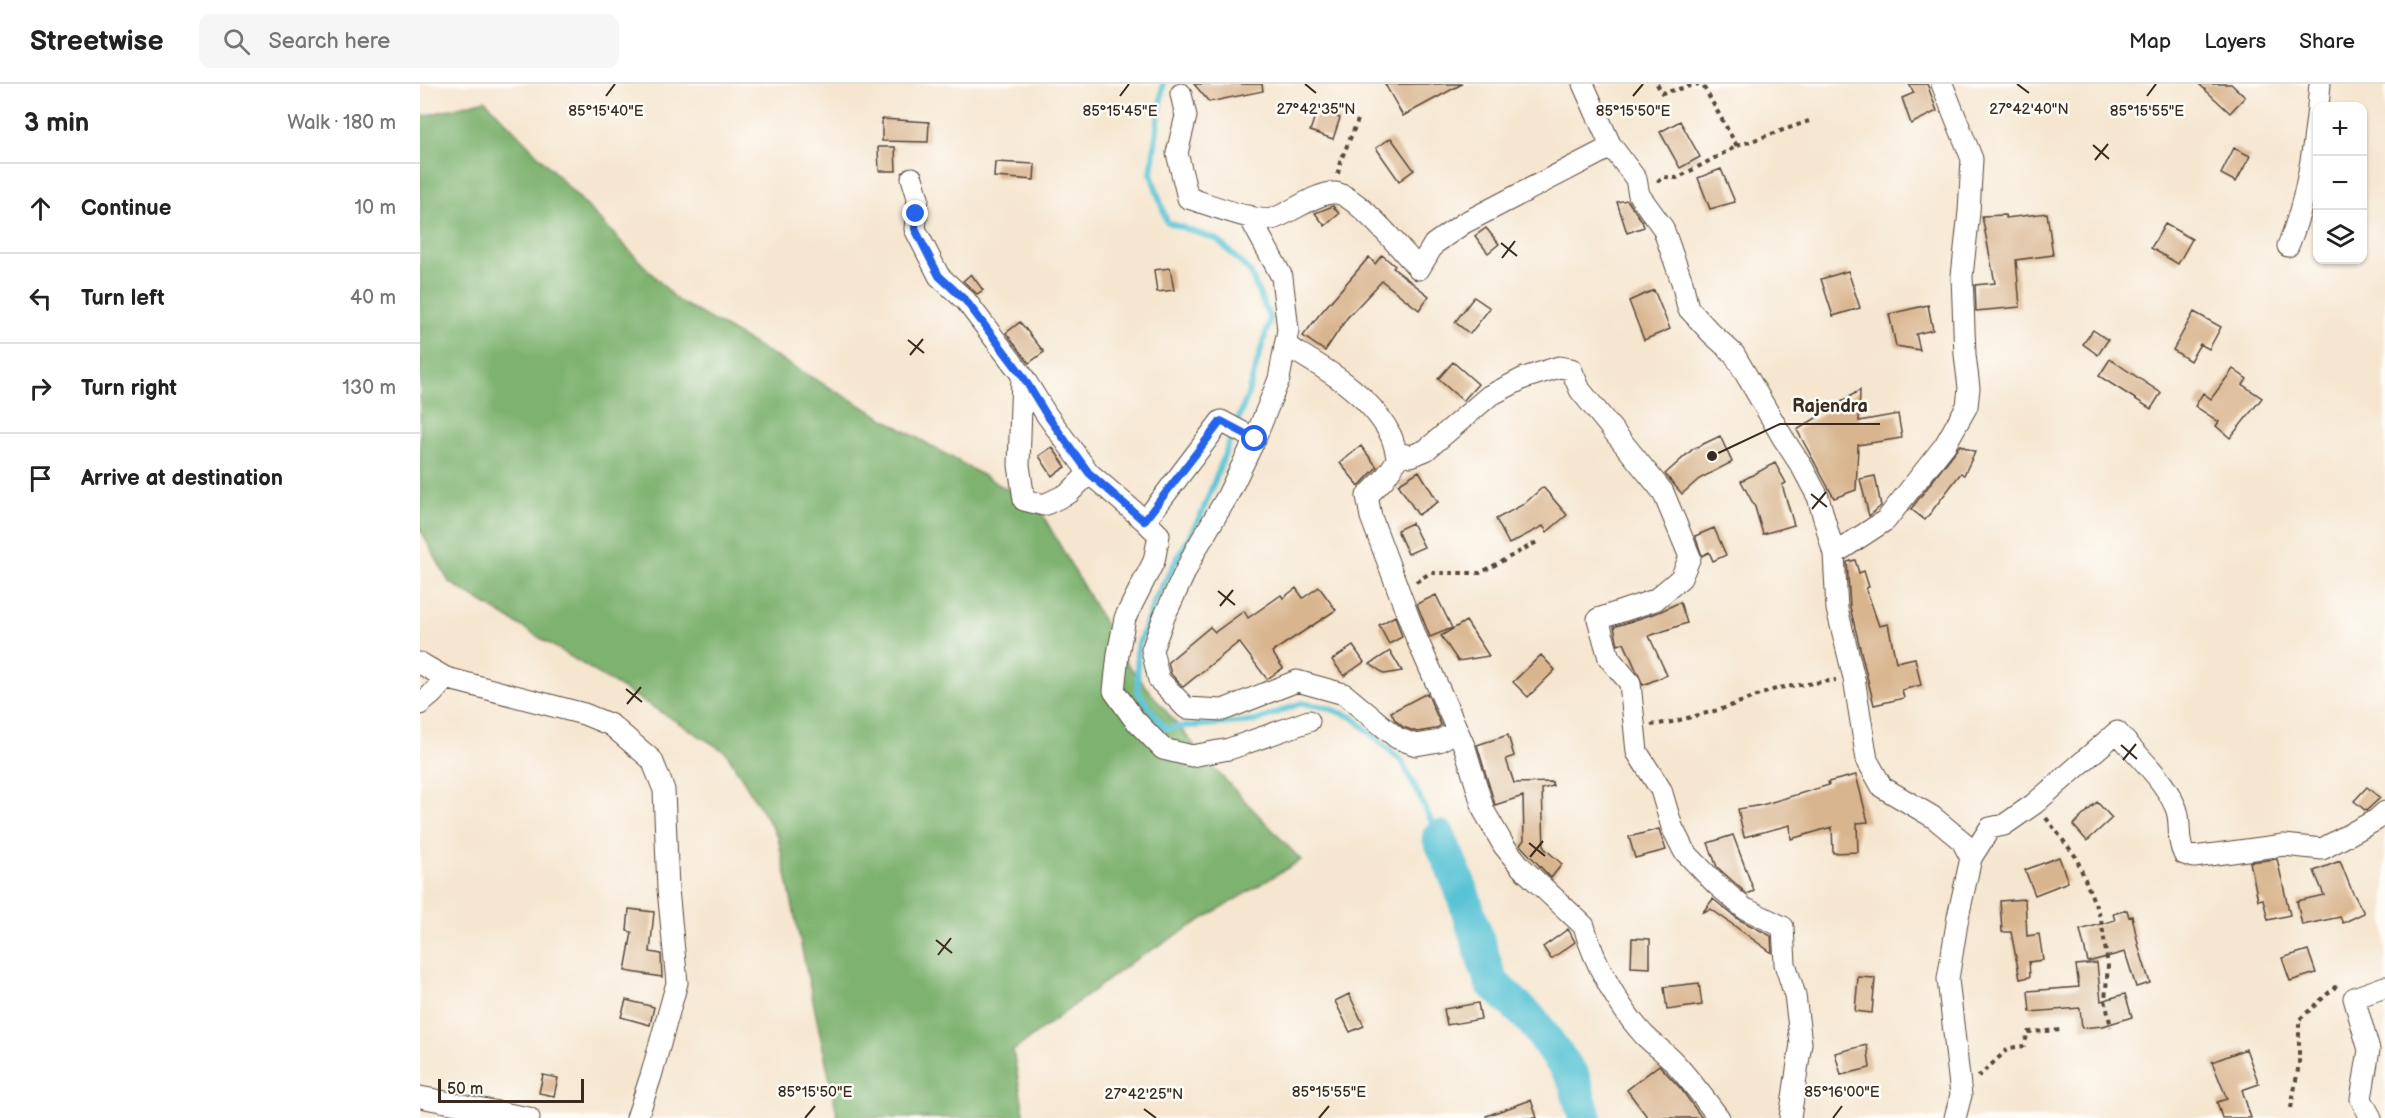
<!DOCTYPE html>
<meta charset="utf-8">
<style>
body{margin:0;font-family:"Balsamiq Sans",sans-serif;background:#f6f6f6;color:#222}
.controls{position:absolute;right:18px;top:18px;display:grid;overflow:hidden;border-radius:12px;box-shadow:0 2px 4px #0004}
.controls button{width:54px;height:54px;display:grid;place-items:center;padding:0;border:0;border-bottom:2px solid #e0e0e0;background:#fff;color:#222;font:30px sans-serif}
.scale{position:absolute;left:18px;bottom:15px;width:146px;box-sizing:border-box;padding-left:6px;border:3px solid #3b2a1e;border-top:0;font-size:16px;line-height:21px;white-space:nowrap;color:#3b2a1e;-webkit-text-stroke:4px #fdfcf7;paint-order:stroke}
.stop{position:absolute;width:18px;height:18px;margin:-14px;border:4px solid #2563eb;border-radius:50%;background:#fff}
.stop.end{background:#2563eb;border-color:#fff;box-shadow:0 2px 6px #0008}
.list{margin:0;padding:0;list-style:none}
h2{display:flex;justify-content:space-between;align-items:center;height:78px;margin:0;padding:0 24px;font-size:26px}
h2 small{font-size:20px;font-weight:400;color:#767676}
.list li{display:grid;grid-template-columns:39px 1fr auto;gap:18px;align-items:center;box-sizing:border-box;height:90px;padding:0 24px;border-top:2px solid #e0e0e0}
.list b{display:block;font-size:22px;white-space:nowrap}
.list em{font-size:20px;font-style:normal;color:#767676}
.icon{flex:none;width:33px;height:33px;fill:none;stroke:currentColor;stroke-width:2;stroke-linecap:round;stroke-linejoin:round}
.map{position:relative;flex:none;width:1965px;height:1034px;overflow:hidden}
header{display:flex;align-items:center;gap:36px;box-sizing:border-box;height:84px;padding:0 30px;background:#fff;border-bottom:2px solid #e0e0e0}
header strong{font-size:28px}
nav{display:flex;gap:33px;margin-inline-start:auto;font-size:21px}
.search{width:420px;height:54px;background:#f6f6f6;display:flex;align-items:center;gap:15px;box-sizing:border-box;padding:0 21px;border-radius:12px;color:#767676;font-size:22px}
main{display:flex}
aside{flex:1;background:#fff}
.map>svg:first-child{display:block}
</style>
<header>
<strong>Streetwise</strong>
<div class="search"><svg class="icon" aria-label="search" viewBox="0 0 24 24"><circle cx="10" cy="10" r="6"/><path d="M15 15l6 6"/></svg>Search here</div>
<nav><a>Map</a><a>Layers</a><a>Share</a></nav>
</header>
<main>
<aside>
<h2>3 min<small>Walk · 180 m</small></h2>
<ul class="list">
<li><svg class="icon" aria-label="ahead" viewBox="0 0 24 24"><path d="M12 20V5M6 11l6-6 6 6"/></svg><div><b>Continue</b></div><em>10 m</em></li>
<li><svg class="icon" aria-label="left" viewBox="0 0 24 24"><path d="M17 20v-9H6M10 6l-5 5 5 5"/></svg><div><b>Turn left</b></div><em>40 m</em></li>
<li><svg class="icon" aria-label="right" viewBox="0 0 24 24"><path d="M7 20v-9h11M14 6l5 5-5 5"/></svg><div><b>Turn right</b></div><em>130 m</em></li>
<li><svg class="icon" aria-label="arrive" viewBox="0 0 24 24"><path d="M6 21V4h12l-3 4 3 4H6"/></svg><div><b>Arrive at destination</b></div></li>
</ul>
</aside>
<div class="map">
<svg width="1965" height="1034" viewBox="0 0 1965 1034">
<rect width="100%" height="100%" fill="#fdfcf7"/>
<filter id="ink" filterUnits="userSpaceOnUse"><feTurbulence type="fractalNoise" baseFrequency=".0167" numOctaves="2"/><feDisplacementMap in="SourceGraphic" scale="12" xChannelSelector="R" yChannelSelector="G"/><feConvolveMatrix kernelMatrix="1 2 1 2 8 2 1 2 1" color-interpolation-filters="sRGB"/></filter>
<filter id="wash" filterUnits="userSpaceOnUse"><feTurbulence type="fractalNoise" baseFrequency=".008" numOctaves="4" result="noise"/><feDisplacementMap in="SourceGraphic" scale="24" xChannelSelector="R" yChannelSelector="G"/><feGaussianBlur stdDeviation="1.35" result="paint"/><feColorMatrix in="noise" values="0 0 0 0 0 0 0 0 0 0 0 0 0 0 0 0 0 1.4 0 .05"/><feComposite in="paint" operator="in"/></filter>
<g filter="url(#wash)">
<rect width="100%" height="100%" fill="#f6e6d0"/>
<path fill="#7eb26f" stroke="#5c6e46" stroke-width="1.5" d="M65 16 257 216 604 415 621 428 708 581 789 679 881 776 713 877 593 967 605 1034H418L358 753 306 668 29 498 0 445V33Z"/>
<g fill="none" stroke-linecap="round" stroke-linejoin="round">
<path stroke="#59c3d5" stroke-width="6" d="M743 0 731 90 747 138 798 156 830 188 850 235 827 313 782 429 735 516 717 565 718 608 744 644 836 637 881 619 905 623 932 633 982 677 1019 753"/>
<path stroke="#59c3d5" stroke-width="34" d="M1019 753 1040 802 1071 898 1112 936 1153 993 1165 1034"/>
</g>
<g id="blocks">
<path fill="#d9b58f" d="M774 0H842L843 7 789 18Z
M965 0H1042L983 32Z
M1489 0H1507L1517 27 1491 40 1482 14 1494 9Z
M1779 0H1811L1825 13 1810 29Z
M897 26 920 34 913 55 890 47Z
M462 35 509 38 508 58 462 57Z
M1260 37 1280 73 1260 84 1240 48Z
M971 54 994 86 979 97 956 64Z
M458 63H475L476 87H459Z
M1814 64 1830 72 1816 98 1801 90Z
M575 78 615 80 614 96 574 93Z
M1301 85 1315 118 1290 125 1278 94Z
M1207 116 1222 137 1224 143 1207 149 1197 118Z
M913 122 919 130 905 142 895 129Z
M1627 129 1633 171 1596 176 1600 223 1556 227 1555 201 1575 199 1562 132 1585 131 1586 134Z
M1745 140 1772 155 1758 180 1731 164Z
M1066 144 1079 160 1068 169 1055 152Z
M962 171 975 182 973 184 1009 212 999 226 962 197 927 234 905 267 883 252 899 231 949 173 955 180Z
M750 184 754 206 737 208 734 186Z
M1428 187 1440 224 1413 232 1401 195Z
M551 190 563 206 557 210 543 197Z
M1234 206 1250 245 1224 256 1209 217Z
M1054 213 1070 224 1050 250 1035 238Z
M1508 221 1513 246 1496 250 1500 266 1476 262 1469 230Z
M1774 228 1801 243 1789 265 1780 260 1770 277 1753 266Z
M600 238 624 268 609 279 586 249Z
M1673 246 1688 256 1678 271 1663 260Z
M1690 275 1741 309 1731 325 1679 292Z
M1033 278 1058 300 1043 317 1018 295Z
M1813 285 1827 295 1823 301 1842 314 1810 354 1796 342 1799 338 1775 322 1783 309 1791 315Z
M1440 306 1439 337 1478 330 1482 354 1438 361 1436 406 1414 414 1377 346Z
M1300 352 1312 378 1279 395 1262 410 1245 390 1273 365Z
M1540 361 1555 368 1544 391 1541 389 1505 436 1491 425Z
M941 362 957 383 939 402 920 379Z
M632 363 646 383 632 392 619 372Z
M1355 379 1366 399 1362 401 1374 441 1343 450 1335 423 1321 397Z
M999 387 1018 418 998 431 978 400Z
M1455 392 1461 422 1449 432 1440 395Z
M1123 403 1147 431 1127 448 1123 442 1089 460 1076 435 1104 420Z
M992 439 1004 463 988 470 977 446Z
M1294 444 1306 471 1293 477 1289 468 1282 472 1275 452Z
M1435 476 1439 489 1444 487 1449 503 1446 504 1459 542 1468 540 1476 578 1495 574 1501 601 1482 606 1484 614 1454 621 1430 523 1427 478Z
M899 503 916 526 852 568 863 584 847 595 819 558 763 603 751 590 748 578 790 543 795 548 824 527 828 534 861 511 863 514 876 504 883 514Z
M1016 511 1032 544 1010 553 997 520Z
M1260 518 1267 539 1229 552 1247 591 1223 601 1204 559 1198 561 1194 543 1239 528Z
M975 532 982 553 969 560 959 541Z
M1046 537 1069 572 1038 577 1021 552Z
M933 562 944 578 924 592 912 576Z
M970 567 982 587 965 590 950 580Z
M1121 571 1135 586 1108 613 1093 598Z
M1007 609 1021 641 1015 645 997 648 983 643 975 636 971 628Z
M1088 651 1094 672 1086 675 1094 699 1132 698 1133 702 1122 705 1124 764 1142 780 1131 794 1100 761 1104 756 1103 712 1075 721 1057 661Z
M1436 691 1448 738 1437 739 1438 768 1413 769 1412 743 1371 755 1370 741 1324 753 1318 725 1342 721 1409 701 1408 698Z
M1947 703 1960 714 1946 727 1934 717Z
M1677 718 1692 734 1667 757 1653 741Z
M1239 745 1246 766 1215 774 1209 753Z
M1313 751 1334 807 1327 810 1297 783 1288 759Z
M1639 773 1648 798 1615 811 1605 786Z
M1857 775 1870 831 1848 836 1843 815 1838 816 1830 778Z
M1920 777 1932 807 1944 829 1923 839 1920 833 1882 841 1877 817 1904 811 1894 787Z
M1293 815 1318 835 1351 852 1352 869 1291 825 1283 828Z
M1605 815 1607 852 1619 850 1623 876 1609 878 1610 893 1600 895 1591 848H1582L1580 817Z
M209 825 234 828 230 868 241 870 242 893 205 887 212 848 207 847Z
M1707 826 1709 833 1712 832 1719 864 1730 899 1716 903 1705 868 1668 878 1660 846 1695 836 1693 830Z
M1148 845 1155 858 1131 875 1123 863Z
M1212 854 1230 855V884L1211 883Z
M1888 866 1896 889 1870 897 1862 874Z
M1677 879 1681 917 1705 910 1712 933 1683 942 1662 944 1660 924 1610 928 1608 907 1659 903 1656 881Z
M1438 893 1455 894 1452 929 1435 927Z
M1279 899 1282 921 1247 926 1244 903Z
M929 910 944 942 930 948 915 917Z
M206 916 234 923 230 941 201 933Z
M1058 919 1061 935 1027 941 1024 925Z
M1447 961 1450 984 1421 991 1415 969Z
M1826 965 1839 1000 1822 1006 1831 1034H1802L1797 1018 1807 1015 1792 978Z
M1239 981 1261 1005 1282 1034H1228L1207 1006Z
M123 991 138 994 134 1012 119 1009Z
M1111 1016 1117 1034H1067L1066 1032Z"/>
</g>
</g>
<g filter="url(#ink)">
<use href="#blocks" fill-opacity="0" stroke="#574639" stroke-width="1.5"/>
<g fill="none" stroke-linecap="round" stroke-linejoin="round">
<defs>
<path id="minor" d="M1163 0 1190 60 1216 95 1219 111 1243 144 1262 198 1268 224 1291 249 1314 270 1363 354 1382 383 1398 413 1414 470 1417 525 1434 594 1447 676 1462 703 1513 733 1542 757 1551 774
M761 10 766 32 757 69 768 114C785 119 837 139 852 135 870 130 896 108 915 109 936 110 983 168 999 185L1014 160 1044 139 1187 65 1190 60
M1898 22 1900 0
M492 94 498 114 495 145 519 192 546 217 602 291 626 330 669 389 725 437 801 337 835 355
M829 132 862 193 868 246 859 295 835 355 807 413 775 467 744 533 732 566 739 596 766 624 803 626 877 597 924 610 977 654 996 661 1019 657 1037 647
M1868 162C1886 118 1893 71 1898 23
M865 261C903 283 947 308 969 348 974 356 975 366 978 375L964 395 947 412 951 433 996 553 1045 664 1064 727 1084 762 1101 783 1164 842C1173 877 1199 924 1224 951 1233 960 1243 967 1252 976 1269 994 1284 1014 1299 1034
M602 292 599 381 604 416 624 421 649 409 669 389
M976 369 991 372 1006 366 1069 312 1104 294 1139 283 1151 285 1160 306 1243 408 1270 473 1261 494 1235 516 1178 535 1189 574 1210 599 1217 668 1241 706 1252 743 1264 767 1296 800 1324 824 1363 843 1365 880 1375 911 1381 959 1370 1034
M725 437 739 451 734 477 705 534 698 570 694 607 714 635 743 665 772 672 809 665 889 637
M1414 470 1466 436 1525 361 1547 322 1549 304 1545 271 1542 192 1549 128 1552 75 1522 0
M0 579 26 594 164 630 191 641 232 676 244 706 248 805 257 899 231 992 217 1034
M0 620 12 610 26 594
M0 1013 109 1034
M1535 1034 1541 1011 1528 895 1538 833 1551 774 1570 744 1584 741 1614 720 1697 648C1717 671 1744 695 1756 724 1762 738 1756 755 1764 770L1774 773 1864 761 1902 765 1956 736 1965 728
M1951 1034 1941 1015 1949 966 1934 914 1965 903"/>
</defs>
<use href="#minor" stroke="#574639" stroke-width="23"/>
<path stroke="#574639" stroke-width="4" stroke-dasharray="4.5 4.5" stroke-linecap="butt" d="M1237 0 1242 9 1279 0
M1317 62 1389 37
M918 90 920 78 938 36
M1237 98 1244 93 1257 94 1317 62 1282 0
M996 498 1010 489H1060L1117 458
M1231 641 1252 638 1302 625 1358 604 1416 596
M1626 734 1656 773 1681 835 1688 882 1685 916 1691 943
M1558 993 1589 964 1604 962 1608 948 1642 946
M1871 1024 1879 980V936L1915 903 1918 905"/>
<use href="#minor" stroke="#fff" stroke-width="21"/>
</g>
</g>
<g fill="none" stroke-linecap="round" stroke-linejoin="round" filter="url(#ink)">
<path stroke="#2563eb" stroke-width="8" d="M496 130 495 145 519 192 546 217 602 291 626 330 669 389 724 437 801 337 835 355"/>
</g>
<path fill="none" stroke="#3b2a1e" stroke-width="2" d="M885 0 896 9M1597 0 1609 9M186 12 195 0M700 12 709 0M1213 12 1223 0M1727 12 1736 0M1673 61 1689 75M1675 76 1688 60M1081 159 1097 172M1082 174 1095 157M488 256 504 269M490 271 503 255M1391 410 1407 423M1392 425 1406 408M798 507 815 521M800 522 813 506M206 605 222 618M207 620 221 603M1701 661 1717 675M1703 676 1716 660M1109 759 1125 772M1110 773 1123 757M516 856 532 869M518 871 531 854M724 1025 736 1034M385 1034 395 1022M899 1034 909 1022M1413 1034 1422 1022"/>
<g font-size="15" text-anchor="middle" fill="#3b2a1e" stroke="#fdfcf7" stroke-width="5" stroke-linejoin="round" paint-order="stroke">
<text x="896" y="30">27°42'35"N</text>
<text x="1609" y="30">27°42'40"N</text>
<text x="700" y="32">85°15'45"E</text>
<text x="1213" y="32">85°15'50"E</text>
<text x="1727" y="32">85°15'55"E</text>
<text x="186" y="32">85°15'40"E</text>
<text x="395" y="1013">85°15'50"E</text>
<text x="909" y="1013">85°15'55"E</text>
<text x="1422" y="1013">85°16'00"E</text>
<text x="724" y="1015">27°42'25"N</text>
</g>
<path fill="none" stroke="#3b2a1e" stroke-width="2" d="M1292 372L1360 340H1460"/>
<circle fill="#3b2a1e" stroke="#fdfcf7" stroke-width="2" cx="1292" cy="372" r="6"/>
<g font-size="18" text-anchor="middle" font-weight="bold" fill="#3b2a1e" stroke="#fdfcf7" stroke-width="5" stroke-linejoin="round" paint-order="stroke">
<text x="1410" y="328">Rajendra</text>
</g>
</svg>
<div class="controls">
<button>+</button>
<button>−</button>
<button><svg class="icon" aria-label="layers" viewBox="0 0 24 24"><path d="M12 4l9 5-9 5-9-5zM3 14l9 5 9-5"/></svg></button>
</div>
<div class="scale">50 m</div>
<div class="stop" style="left:835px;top:355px"></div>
<div class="stop end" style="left:496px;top:130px"></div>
</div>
</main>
